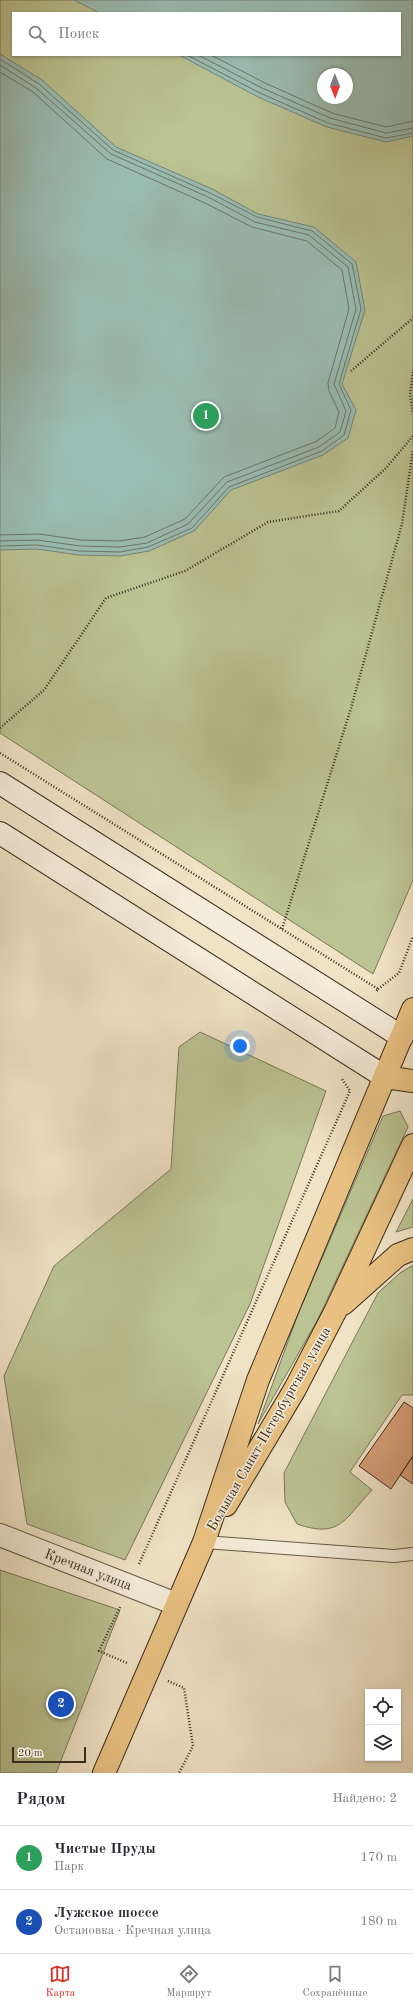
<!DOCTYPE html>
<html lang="ru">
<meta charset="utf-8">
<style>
body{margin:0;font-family:"Old Standard TT",serif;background:#f2f2f3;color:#2b2b33}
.controls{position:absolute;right:12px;bottom:12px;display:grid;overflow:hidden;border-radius:0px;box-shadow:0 1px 3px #0004}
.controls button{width:36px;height:36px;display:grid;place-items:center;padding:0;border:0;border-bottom:1px solid #e1e1e2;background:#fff;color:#2b2b33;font:20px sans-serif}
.compass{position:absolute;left:317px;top:68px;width:36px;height:36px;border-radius:50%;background:#fff;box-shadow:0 1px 3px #0004;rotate:179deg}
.scale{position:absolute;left:12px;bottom:10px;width:74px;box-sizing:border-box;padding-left:4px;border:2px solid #3a2e1f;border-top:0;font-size:11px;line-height:14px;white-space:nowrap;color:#3a2e1f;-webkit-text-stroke:3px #f5ecd9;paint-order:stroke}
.you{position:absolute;left:240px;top:1046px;width:14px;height:14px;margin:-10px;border:3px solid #fff;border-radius:50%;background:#1a73e8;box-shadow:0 0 0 6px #1a73e833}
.badge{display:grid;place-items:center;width:26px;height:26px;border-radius:50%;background:#d93025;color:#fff;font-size:13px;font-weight:700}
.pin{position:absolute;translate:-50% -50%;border:2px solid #fff;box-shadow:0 1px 4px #0006}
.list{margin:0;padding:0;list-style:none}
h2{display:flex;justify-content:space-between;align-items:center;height:52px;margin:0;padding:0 16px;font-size:17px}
h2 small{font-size:13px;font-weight:400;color:#7c7c81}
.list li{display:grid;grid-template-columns:26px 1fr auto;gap:12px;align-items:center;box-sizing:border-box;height:64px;padding:0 16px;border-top:1px solid #e1e1e2}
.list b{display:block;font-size:15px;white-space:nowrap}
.list p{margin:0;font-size:13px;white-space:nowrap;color:#7c7c81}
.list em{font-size:13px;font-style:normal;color:#7c7c81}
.icon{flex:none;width:22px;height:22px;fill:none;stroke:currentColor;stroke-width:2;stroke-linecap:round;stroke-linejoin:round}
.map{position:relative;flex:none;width:413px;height:1773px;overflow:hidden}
.search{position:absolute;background:#fff;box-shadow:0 1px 3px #0004;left:12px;right:12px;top:12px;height:44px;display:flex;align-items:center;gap:10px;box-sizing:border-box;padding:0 14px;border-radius:0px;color:#7c7c81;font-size:15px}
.sheet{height:180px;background:#fff}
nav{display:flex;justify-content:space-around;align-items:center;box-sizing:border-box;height:56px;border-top:1px solid #e1e1e2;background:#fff;font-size:11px;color:#7c7c81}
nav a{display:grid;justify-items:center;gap:2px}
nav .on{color:#d93025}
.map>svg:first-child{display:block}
</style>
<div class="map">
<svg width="413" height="1773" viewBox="0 0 413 1773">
<rect width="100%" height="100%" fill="#efe2c5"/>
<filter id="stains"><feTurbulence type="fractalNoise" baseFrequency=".005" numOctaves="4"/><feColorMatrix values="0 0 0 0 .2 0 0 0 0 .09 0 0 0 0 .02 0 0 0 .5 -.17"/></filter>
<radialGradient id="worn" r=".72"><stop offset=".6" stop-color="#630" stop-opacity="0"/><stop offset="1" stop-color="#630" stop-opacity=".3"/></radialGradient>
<path fill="#bbc393" stroke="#7a7859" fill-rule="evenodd" d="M0 0H413V880L373 974 0 733ZM13 13H400V55H13ZM323 74H347V98H323Z
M200 1032 326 1091 250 1304 125 1560 27 1524 4 1376 54 1266 171 1169 179 1047Z
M400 1111 408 1127 317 1321 258 1424 298 1314 383 1116Z
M413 1199V1227L396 1232Z
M413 1265V1395H402L350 1472 372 1490C344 1519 341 1539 297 1524L285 1502 284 1473 378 1293 400 1273Z
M0 1570 120 1610 56 1773H0Z"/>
<path fill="#9abeb4" stroke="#748478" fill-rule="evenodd" d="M74 0H413V136L386 142 327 127 258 97 179 55H400V13H99ZM323 74H347V98H323Z
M0 54 42 80 116 147 212 189 258 214 314 227 356 262 365 310 342 384 356 410 348 438 323 455 231 490 194 531 149 551 120 556 79 555 37 549 0 550Z"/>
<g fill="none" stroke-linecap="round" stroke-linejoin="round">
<path stroke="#6a766a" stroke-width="1" d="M187 55 260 93 328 123 386 138 413 133
M198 55 262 88 330 118 386 133 413 128
M211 55 265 83 332 113 386 127 413 121
M0 59 39 84 113 150 210 193 257 217 312 231 352 264 361 309 339 384 351 410 344 435 322 451 229 487 192 528 148 547 120 552 79 551 37 545 0 546
M0 65 36 88 111 154 208 197 255 222 309 235 348 267 356 309 334 384 346 411 340 432 319 447 227 482 188 524 147 543 120 547 80 546 37 540 0 541
M0 72 33 92 107 159 205 203 252 227 307 241 342 270 349 309 328 383 329 391 339 412 335 428 317 441 224 477 185 519 145 537 119 541 81 540 39 534 0 535"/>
</g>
<path fill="#d69e79" stroke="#3a2e1f" d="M404 1402 413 1408V1456L391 1489 359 1466Z
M413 1456V1484L400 1475Z"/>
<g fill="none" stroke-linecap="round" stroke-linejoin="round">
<defs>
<path id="service" d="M204 1542 394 1556 413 1554"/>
<path id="minor" d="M0 1535 176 1604"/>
<path id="secondary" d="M0 783 402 1037
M0 833 385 1077"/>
<path id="primary" d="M385 1077 413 1081
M343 1304 398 1255 413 1249
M226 1505 295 1389 336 1310 413 1145
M104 1773 204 1542 258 1380 413 1009"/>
</defs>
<use href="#service" stroke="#675b48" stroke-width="14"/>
<use href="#minor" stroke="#675b48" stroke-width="24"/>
<use href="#secondary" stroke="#3a2e1f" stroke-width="24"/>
<use href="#primary" stroke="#3a2e1f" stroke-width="24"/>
<path stroke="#3a2e1f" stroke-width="2.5" stroke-dasharray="1 2" stroke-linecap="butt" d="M351 371 413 318
M413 372 410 394 413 414
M0 728 44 690 106 598 185 571 268 522 339 511 386 468 413 436
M0 753 378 989 376 992
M282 929 351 708 402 524 413 450
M378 989 399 973 413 936
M139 1564 350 1091 342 1079
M120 1607 99 1651 127 1663
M168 1681 184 1688 193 1746 179 1773"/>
<use href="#service" stroke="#f5ecd9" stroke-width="12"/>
<use href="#minor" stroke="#f5ecd9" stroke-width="22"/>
<use href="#secondary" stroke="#f5ecd9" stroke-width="22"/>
<use href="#primary" stroke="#e8c182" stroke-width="22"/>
</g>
<g text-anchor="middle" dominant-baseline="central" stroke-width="3" stroke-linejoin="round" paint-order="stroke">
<g font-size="14" fill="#3a2e1f" stroke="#f5ecd9">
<text transform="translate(269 1429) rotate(-60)">Большая Санкт-Петербургская улица</text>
<text transform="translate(88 1570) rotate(21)">Кречная улица</text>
</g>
</g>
<rect width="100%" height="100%" filter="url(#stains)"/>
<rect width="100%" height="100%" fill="url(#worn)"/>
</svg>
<div class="controls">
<button><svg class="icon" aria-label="locate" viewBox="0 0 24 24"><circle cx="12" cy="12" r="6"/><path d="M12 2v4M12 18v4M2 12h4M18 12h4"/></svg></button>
<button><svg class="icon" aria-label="layers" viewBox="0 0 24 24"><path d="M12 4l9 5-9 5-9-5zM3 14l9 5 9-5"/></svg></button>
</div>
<svg class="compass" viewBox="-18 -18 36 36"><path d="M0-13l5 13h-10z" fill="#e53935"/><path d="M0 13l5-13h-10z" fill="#7c7c81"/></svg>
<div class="scale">20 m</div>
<div class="you"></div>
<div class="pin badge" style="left:206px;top:416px;background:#2e9e5b">1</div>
<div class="pin badge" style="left:61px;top:1704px;background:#1a4fb4">2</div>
<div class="search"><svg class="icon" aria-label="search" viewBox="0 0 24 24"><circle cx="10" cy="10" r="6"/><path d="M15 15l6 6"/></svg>Поиск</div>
</div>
<section class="sheet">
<h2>Рядом<small>Найдено: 2</small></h2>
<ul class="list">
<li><span class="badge" style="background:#2e9e5b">1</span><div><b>Чистые Пруды</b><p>Парк</p></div><em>170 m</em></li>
<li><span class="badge" style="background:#1a4fb4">2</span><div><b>Лужское шоссе</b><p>Остановка · Кречная улица</p></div><em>180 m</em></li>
</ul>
</section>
<nav>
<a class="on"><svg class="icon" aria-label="map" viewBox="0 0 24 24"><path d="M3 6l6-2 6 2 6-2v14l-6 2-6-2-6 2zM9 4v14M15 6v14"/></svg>Карта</a>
<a><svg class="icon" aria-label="directions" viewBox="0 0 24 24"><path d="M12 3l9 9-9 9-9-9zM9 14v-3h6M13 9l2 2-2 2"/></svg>Маршрут</a>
<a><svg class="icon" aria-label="saved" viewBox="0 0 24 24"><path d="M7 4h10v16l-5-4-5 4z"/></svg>Сохранённые</a>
</nav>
